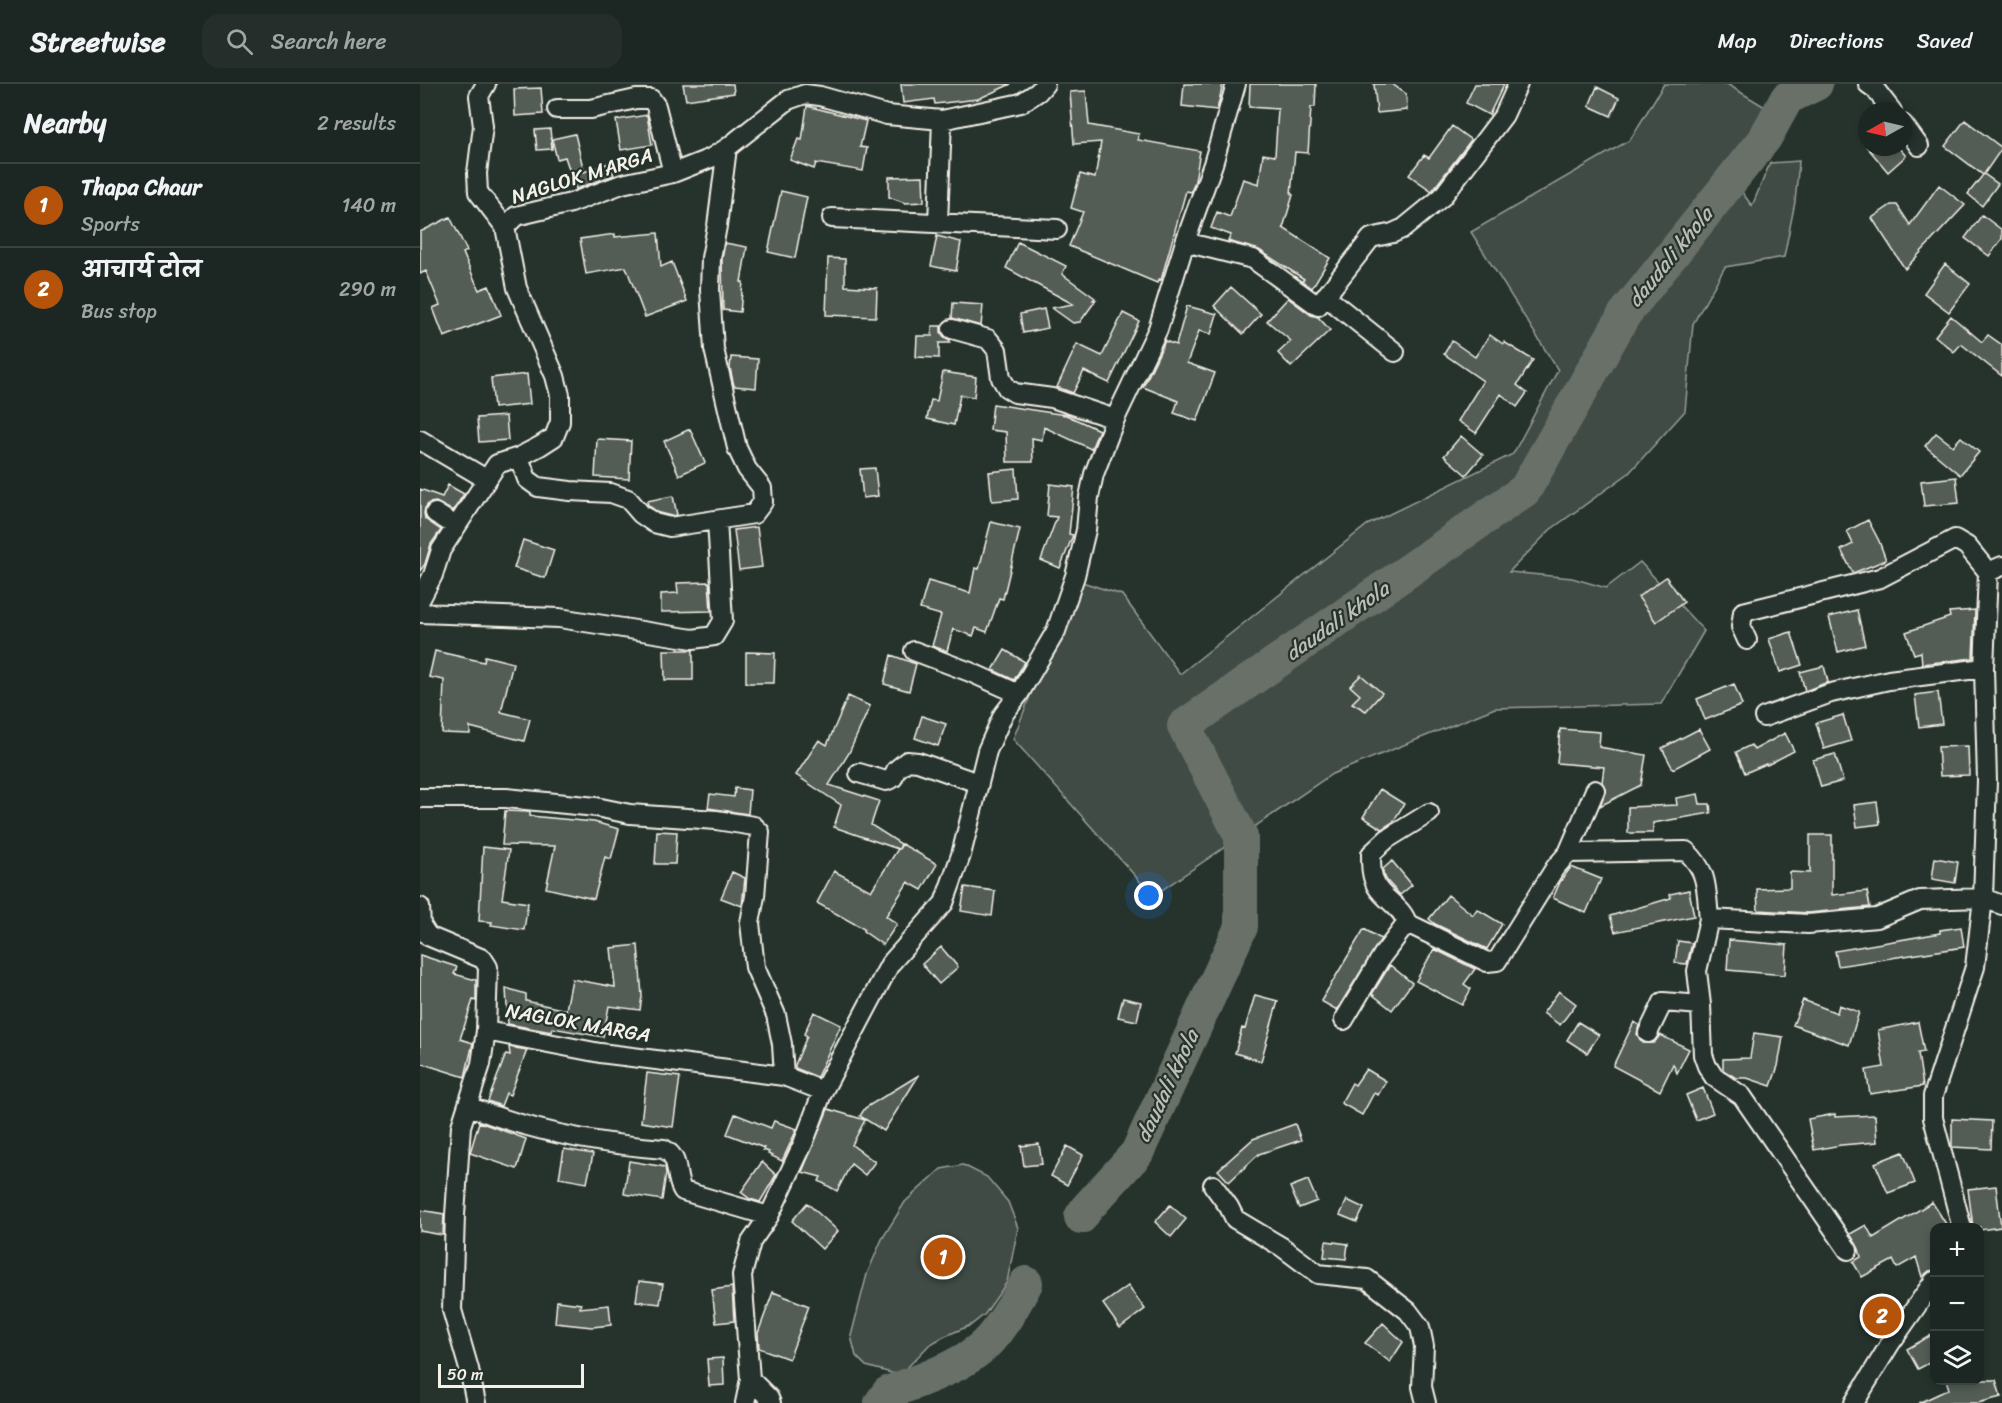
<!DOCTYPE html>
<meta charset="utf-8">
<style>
body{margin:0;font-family:Sriracha,"Playpen Sans Deva",sans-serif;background:#252e2a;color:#f1f3f6}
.controls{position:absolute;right:18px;bottom:18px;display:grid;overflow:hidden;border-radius:12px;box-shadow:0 3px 9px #0003}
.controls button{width:54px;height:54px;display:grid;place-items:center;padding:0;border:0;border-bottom:2px solid #3a4340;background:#1c2622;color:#f1f3f6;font:30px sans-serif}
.compass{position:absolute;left:1438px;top:18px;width:54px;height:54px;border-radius:50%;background:#1c2622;box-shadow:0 3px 9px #0003;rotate:262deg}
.scale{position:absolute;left:18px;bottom:15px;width:146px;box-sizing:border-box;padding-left:6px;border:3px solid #f4f1e8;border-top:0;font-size:16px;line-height:21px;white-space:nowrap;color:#f4f1e8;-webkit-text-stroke:4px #26332d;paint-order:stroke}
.you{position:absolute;left:729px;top:812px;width:21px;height:21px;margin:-15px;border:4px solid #fff;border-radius:50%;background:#1a73e8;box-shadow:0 0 0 9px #1a73e833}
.badge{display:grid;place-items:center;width:39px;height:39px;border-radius:50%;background:#b45309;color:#fff;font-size:20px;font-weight:700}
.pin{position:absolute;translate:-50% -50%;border:3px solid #fff;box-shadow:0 2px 6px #0006}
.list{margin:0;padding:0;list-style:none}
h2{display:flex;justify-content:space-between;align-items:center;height:78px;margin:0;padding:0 24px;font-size:26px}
h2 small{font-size:20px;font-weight:400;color:#a0a5a5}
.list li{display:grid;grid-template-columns:39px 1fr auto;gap:18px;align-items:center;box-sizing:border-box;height:84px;padding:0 24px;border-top:2px solid #3a4340}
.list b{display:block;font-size:22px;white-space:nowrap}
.list p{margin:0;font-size:20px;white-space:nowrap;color:#a0a5a5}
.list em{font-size:20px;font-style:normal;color:#a0a5a5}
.icon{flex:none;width:33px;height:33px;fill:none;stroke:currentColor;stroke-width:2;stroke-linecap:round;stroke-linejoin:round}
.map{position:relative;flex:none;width:1582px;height:1319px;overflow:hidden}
header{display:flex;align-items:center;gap:36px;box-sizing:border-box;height:84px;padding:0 30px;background:#1c2622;border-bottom:2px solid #3a4340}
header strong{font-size:28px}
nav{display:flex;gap:33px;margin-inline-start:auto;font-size:21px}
.search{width:420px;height:54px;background:#252e2a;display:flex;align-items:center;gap:15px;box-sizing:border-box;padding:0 21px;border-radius:18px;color:#a0a5a5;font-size:22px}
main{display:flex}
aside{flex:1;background:#1c2622}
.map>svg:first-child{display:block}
</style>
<header>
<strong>Streetwise</strong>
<div class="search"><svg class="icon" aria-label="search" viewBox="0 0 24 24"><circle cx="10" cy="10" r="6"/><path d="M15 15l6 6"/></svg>Search here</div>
<nav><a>Map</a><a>Directions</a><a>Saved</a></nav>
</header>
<main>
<aside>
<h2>Nearby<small>2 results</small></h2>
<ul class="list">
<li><span class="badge">1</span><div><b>Thapa Chaur</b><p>Sports</p></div><em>140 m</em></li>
<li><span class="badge">2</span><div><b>आचार्य टोल</b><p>Bus stop</p></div><em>290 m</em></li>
</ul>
</aside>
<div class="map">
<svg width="1582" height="1319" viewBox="0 0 1582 1319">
<rect width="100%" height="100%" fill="#26332d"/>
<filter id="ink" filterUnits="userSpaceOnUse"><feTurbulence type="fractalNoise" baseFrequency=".0167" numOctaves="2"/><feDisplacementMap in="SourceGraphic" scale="12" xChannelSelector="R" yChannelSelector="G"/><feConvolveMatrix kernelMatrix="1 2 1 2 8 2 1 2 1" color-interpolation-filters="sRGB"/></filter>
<g filter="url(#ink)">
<path fill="#414b45" stroke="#9a9e96" stroke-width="1.5" d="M1244 0H1307L1350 26 1308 89 1332 122 1350 79 1379 77 1375 118 1364 173 1305 183 1273 240 1265 327 1209 389 1130 446 1089 488 1152 494 1186 504 1220 478 1284 547 1241 620 1075 624 912 690 733 812 593 655 656 496 702 511 760 590 947 441 1093 370 1138 286 1051 148 1210 56Z
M543 1081 567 1093 588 1118 598 1144 587 1198 565 1230 551 1241 523 1253 509 1261 487 1284 475 1290 446 1282 436 1272 431 1252 447 1190 462 1155 485 1118 521 1085Z"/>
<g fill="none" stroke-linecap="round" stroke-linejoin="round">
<path stroke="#676f68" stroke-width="34" d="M661 1133 667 1124 717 1069 821 843V752L764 642 1105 406 1204 231 1345 54 1367 14 1396 0
M461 1319 468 1309C500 1296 549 1281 571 1254 585 1238 596 1218 606 1199"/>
</g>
<path fill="#525c55" stroke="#f4f1e8" stroke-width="1.5" d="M263 0H313L314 9 266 16Z
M481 0H591L558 15 515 20 514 15 483 19Z
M764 0H803L797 26 762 22Z
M830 0H896L895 23H891L888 69 875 68 871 110 873 111 863 144 910 174 892 204 882 197 884 195 839 166 808 157 811 151 791 144 797 128 810 133 823 95 839 100 843 70 855 72 858 25 829 23Z
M954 0H972L986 10 987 26 957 29Z
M1055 0H1084L1069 31 1046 19Z
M1177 3 1199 14 1191 32 1169 22Z
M121 4 123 30 95 32 94 5Z
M666 7 669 41 719 50 718 56 780 67 775 97 771 108 766 107 741 196 739 195 737 199 649 162 663 128 651 124 660 90 675 94 681 58 654 60 650 8Z
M387 22 446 37 440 63 447 64 443 87 396 79 394 85 370 76 378 55 382 56Z
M227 31 232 61 201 66 196 36Z
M1545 36 1582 64 1564 90 1578 100 1562 122 1548 110 1563 91 1525 62Z
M1032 42 1051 56 1012 107 989 91 1004 71 1009 74Z
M130 45 132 65 117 66 115 46Z
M155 50 164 88 189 79 194 91 156 105 145 73 137 75 132 55Z
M1447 63H1478L1486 72 1468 88Z
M503 92 504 118 485 119 469 113V93Z
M1519 101 1545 121 1485 185 1452 134 1471 121H1477L1490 141Z
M361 107 387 113 375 174 348 168Z
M1562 131 1582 146V155L1569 172 1545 154Z
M30 133 47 167 43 169 59 206 69 202 81 231 24 253 13 224 20 221 6 187 0 190V148Z
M238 149 241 183 252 178 267 217 225 233 206 183 166 190 160 155 195 150V153Z
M517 152 541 158 536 187 511 182Z
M598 158 646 182 642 190 675 214 673 216H676L660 238 653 239 632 224 653 220 586 184Z
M305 159 327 163 321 198H323L320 228 303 226 302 175Z
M408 174 425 175V202L457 204 456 233 406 231Z
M1525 180 1550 200 1529 228 1504 209Z
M811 203 841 230 823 250 794 222Z
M868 214 891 231 898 233 910 246 871 283 858 269 871 257 847 237Z
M533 219 563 221 561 242 532 234Z
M767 222 797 230 791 250 779 247 767 279 795 289 777 337 754 329 758 317 723 303 745 257 756 261Z
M624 225 628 244 603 249 600 230Z
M703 229 719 237 689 299 664 287 653 309 637 303 657 260 682 272Z
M1531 232 1562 258 1568 251 1582 261V292L1541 260 1534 268 1515 252Z
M512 242H521V248L524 253 530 256V259H519V274L496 273 497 252H512Z
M1070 251 1083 260 1084 258 1113 276 1097 301 1107 309 1097 323 1081 310 1056 349 1038 337 1063 297 1024 270 1032 257 1055 273Z
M311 273 338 275 336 304 314 302 310 284Z
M523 288 556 293 554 313 540 311 534 341 507 335 511 316 517 317Z
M107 290 110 320 74 324 71 294Z
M573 320 646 331 679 346 671 365 624 343 622 356 612 354 613 378H587L586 348 570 346Z
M86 332 88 356 59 358 57 334Z
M270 345 285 379 259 391 244 357Z
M1516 349 1533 362 1541 353 1559 368 1540 391 1505 362Z
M1041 352 1063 371 1046 391 1024 372Z
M177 355 211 357 209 395 175 393Z
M455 384 458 412 443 414 440 385Z
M596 385 598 415 572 417 569 388Z
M1536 393 1539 419 1504 422 1501 397Z
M630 400 654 403 649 450 653 451 640 484 621 476 637 433 627 432Z
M28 401 44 410 33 427 16 418 9 419 5 424 4 429 5 435 21 446 11 460 5 480 0 487V405L22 413Z
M253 412 257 431 251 432 239 429 228 421 227 417Z
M1448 436 1459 457 1466 476 1433 489 1421 466 1433 460 1427 447Z
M571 438 600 445 583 515 579 514 567 548 556 544 553 552 533 545 527 567 512 562 521 531 500 525 508 497 550 509 555 484 559 485Z
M337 443 342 483 319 486 314 446Z
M103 456 134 466 125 494 94 484Z
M1246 493 1264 518 1236 538 1218 513Z
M289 498 291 527 241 528V510L258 509 257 499Z
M1437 526 1445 561 1418 568 1409 533Z
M1555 526 1553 574 1502 580 1501 568 1494 570 1486 548 1530 533 1529 528Z
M1371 548 1382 581 1360 588 1349 555Z
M244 566H273V596H245Z
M585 566 605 578 594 596 573 586Z
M15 567 64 578 65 572 93 579 81 628 110 635 104 657 50 643V650L22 649 24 596 9 593Z
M326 568 355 569 354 599H326Z
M471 571 496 580 489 607 464 600Z
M1404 582 1408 598 1385 607 1380 588Z
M941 591 962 609 946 627 932 619 940 611 930 602Z
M1314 600 1322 621 1285 636 1277 615Z
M1518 608 1522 640 1499 643 1495 611Z
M428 612 450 622 429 669 409 701 459 717 451 741 481 760 479 765 482 760 517 780 502 806 488 798 466 832 477 840 463 861 443 847 444 845 397 819 414 787 451 807 478 765 414 743 421 721 376 691 399 656 407 661Z
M1423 631 1431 657 1404 665 1396 639Z
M502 632 526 640 518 662 495 654Z
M1140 645 1180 648 1179 663 1226 671 1221 701 1180 722 1186 705 1182 698 1184 683 1137 679Z
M1279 645 1290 665 1253 685 1242 664Z
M1365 649 1374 667 1347 681 1346 680 1325 689 1316 668 1331 661 1334 666Z
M1548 662 1549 691 1520 692 1518 663Z
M1415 670 1423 697 1401 703 1393 676Z
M315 704 330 706 328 730 288 724 290 710 314 713Z
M960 705 984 720 973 738 962 745 943 733Z
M1278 710 1280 720H1290L1291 729 1233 739V749H1208V723L1257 721 1256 714Z
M1457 718 1460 740 1437 743 1434 721Z
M85 727 110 728V732L174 738 199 745 191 775 185 773 174 815 126 804 135 762 82 761Z
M237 747 257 748 255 780H235Z
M1390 751H1412V811L1447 807 1450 823 1388 829 1338 826 1337 805 1370 804V788L1390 789Z
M63 763 89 766 82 815 108 819 104 846 71 841 72 838 59 837Z
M1515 774 1538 778 1535 799 1512 795Z
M972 777 992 801 980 811 967 797 963 789V785Z
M1151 783 1181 795 1166 829 1133 814 1140 798Z
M312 788 325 794 322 822 301 814Z
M545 803 575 807 572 832 541 827Z
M1269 806 1274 832 1195 848 1190 832 1251 814 1250 810Z
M1028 811 1053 831 1057 825 1082 840 1067 865 1015 840 1009 835Z
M1541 843 1544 863 1418 882 1415 867 1520 849V846Z
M944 845 961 855 917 926 901 917Z
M1309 856 1367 861 1365 891 1307 886Z
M1258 857 1272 859 1267 880 1255 879Z
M218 861 222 912 220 926 189 922 183 953 133 944 132 948 88 940 86 904 106 910V917L146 926 152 895 195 903 191 864Z
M521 863 538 883 519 900 502 880Z
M1014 865 1055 885 1044 900 1051 905 1042 921 996 897Z
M0 871 37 883 34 890 56 896V917L53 916 40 955 53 959 45 993 0 979Z
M970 881 992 899 972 926 952 910Z
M1139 907 1156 920 1140 941 1123 929Z
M835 911 858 917 841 977 815 969 822 944 825 945Z
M703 914 721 918 717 937 698 933Z
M1383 916 1417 929 1419 921 1439 928 1429 961 1373 941Z
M394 928 421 941 397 993 375 984V981L387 952 384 950Z
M1158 938 1179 951 1167 969 1147 956Z
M1214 938 1219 941 1217 950 1223 959H1234L1240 951 1269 965 1257 989 1253 980 1240 1007 1193 982Z
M1498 938 1504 968 1498 969 1503 1002 1450 1010 1446 986 1464 983 1458 946Z
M1334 949 1363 953 1358 982 1351 1002 1327 994H1316L1303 986V975L1330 974Z
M89 963 107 966 90 1011 86 1009 81 1022 68 1017 86 970 90 971Z
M946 985 966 997 958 1011 954 1009 942 1031 921 1019 932 999 935 1001Z
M227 989 260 993 253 1043 221 1038Z
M499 991 464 1047 440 1032 445 1024Z
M1283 1004 1293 1029 1276 1036 1266 1011Z
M408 1025 445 1036 432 1061 455 1078 445 1091 431 1080 417 1107 399 1097 401 1093 382 1088Z
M315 1030 351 1044 354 1037 377 1045 362 1077 348 1070 349 1068 343 1066 344 1064 307 1050Z
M1415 1030V1033L1455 1031 1457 1058 1421 1061 1394 1066 1388 1035Z
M1532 1035 1572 1037 1571 1065 1532 1063Z
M59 1038 106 1055 97 1085 50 1069Z
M875 1040 881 1056 839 1070 809 1098 798 1086 833 1055Z
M619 1060 622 1080 604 1082 601 1062Z
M647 1062 663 1071 647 1101 631 1092Z
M144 1065 173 1070 167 1099 139 1094Z
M1483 1068 1495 1099 1468 1109 1455 1079Z
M209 1077 245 1083 246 1089 242 1116 204 1110Z
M342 1078 356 1091 340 1118 330 1115 321 1108Z
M888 1096 897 1117 879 1124 870 1103Z
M1576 1102 1581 1143 1560 1146V1143H1553L1548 1105Z
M927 1116 944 1124 937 1138 920 1131Z
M1512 1118 1528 1143H1515V1161L1511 1164 1515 1176V1186L1509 1187 1502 1193 1496 1173 1477 1184 1473 1176 1442 1193 1433 1178 1441 1173 1439 1165 1430 1150 1446 1141 1453 1154Z
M387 1119 418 1147 402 1165 372 1137Z
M750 1121 766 1135 751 1153 735 1138Z
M0 1126 24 1130 23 1151 0 1147Z
M906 1157 928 1160 926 1175 904 1173Z
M219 1197 243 1200 240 1220 216 1217Z
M708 1202 725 1225 700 1244 683 1220Z
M312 1203 314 1237 296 1239 292 1206Z
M353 1208 389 1222 369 1275 339 1264 338 1249Z
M137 1217 161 1220 160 1224 189 1221 191 1241 172 1243 135 1239Z
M963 1239 983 1258 970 1278 945 1259Z
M1515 1249V1276L1498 1285 1487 1265Z
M303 1274 304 1301 289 1302 287 1275Z
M1526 1296H1576L1581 1313 1558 1319H1499L1529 1305Z"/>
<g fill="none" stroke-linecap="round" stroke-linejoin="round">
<defs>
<path id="minor" d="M66 0 59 12 63 42 57 89 58 108 85 143
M1448 0 1455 5 1472 27
M137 25H171L216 15H231L236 22 253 89
M1483 40 1499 62
M412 134 637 145
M518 139 522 36
M765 158 833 175 898 222 951 154 973 149 984 144 1022 113 1084 31 1098 0
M905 212 975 268
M532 245 568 255 577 266 581 294 587 304 595 309 632 314 695 335
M0 356 66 395
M99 373 107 395 118 403 150 407 191 409 208 415 221 430 234 439 250 443 334 430 343 418 342 404 327 385 317 364 294 265 290 206 291 174 297 142 307 64
M15 429 36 442
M0 516 13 491 21 466 77 380 99 373 120 362 134 353 140 338V311L135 292 97 204 85 143 96 132 151 119 202 100 253 89 291 74 307 64 368 16 385 10 400 12 467 31 522 36 601 19 618 8 625 0
M0 529 139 534 273 555 294 552 303 537 297 436
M1327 556 1321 543 1323 528 1460 494 1535 455 1547 462 1568 488
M494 567 550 588 599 610
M1344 633 1411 609 1469 596 1564 584
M439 689 466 697 473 694 476 686 487 677 498 678 558 699
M1175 706 1148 769 1266 767C1289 788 1286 806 1289 835L1388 840 1457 834 1500 816 1563 814 1582 821
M0 714H86L176 723 210 730 296 736 334 742 340 748 335 812 330 839 335 883 356 931 362 960 364 992
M0 823 1 841 8 852 63 875 68 883 66 947 180 969 364 992 403 1007
M987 839C982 823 966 817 957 803 951 793 951 781 951 770L967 755 1009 729
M1281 921 1283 971 1287 982 1294 993 1322 1012 1428 1166
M924 936 962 872 987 839 1067 878 1077 877 1135 784 1148 769
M1228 949 1243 918 1281 921 1277 887 1289 835
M48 1022C110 1047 177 1060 244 1065 262 1075 253 1092 263 1107L349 1132
M793 1101 809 1123 815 1135 862 1163 898 1190 947 1195 988 1227 1000 1243 1004 1262 1002 1303 1006 1319
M1542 1144 1513 1034V1012L1555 883 1563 814 1567 697 1564 584 1568 488 1582 482
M330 1295 349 1314 351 1319
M56 1319 49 1285 32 1226 35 1131 41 1042 61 980 66 947
M325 1319 330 1295 322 1191 331 1158 349 1132 383 1060 403 1007 470 880 524 819 541 771 567 667 583 631 599 610 636 547 655 492 666 446 669 413 674 390 695 335 738 245 765 158 793 80 816 0
M1434 1319 1470 1260 1514 1197"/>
</defs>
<use href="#minor" stroke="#f4f1e8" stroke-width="22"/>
<use href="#minor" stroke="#26332d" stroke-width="18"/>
</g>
</g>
<g text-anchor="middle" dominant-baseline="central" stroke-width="4.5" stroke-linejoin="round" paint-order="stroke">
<g font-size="20" fill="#f4f1e8" stroke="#26332d">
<text transform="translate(162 92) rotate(-17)">NAGLOK MARGA</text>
<text transform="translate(158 939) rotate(10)">NAGLOK MARGA</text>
</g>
<g font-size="21" font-style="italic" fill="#bcbdb5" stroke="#26332d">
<text transform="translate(1250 173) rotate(-51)">daudali khola</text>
<text transform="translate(917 537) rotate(-35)">daudali khola</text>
<text transform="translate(747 1002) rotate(-65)">daudali khola</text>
</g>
</g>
</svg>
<div class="controls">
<button>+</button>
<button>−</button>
<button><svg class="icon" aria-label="layers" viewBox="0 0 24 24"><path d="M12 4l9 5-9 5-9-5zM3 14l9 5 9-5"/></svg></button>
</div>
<svg class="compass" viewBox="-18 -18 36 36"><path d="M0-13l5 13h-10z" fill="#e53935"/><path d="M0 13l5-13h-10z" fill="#a0a5a5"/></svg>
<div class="scale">50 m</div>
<div class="you"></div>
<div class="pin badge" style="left:523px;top:1173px">1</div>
<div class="pin badge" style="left:1462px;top:1232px">2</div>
</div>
</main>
